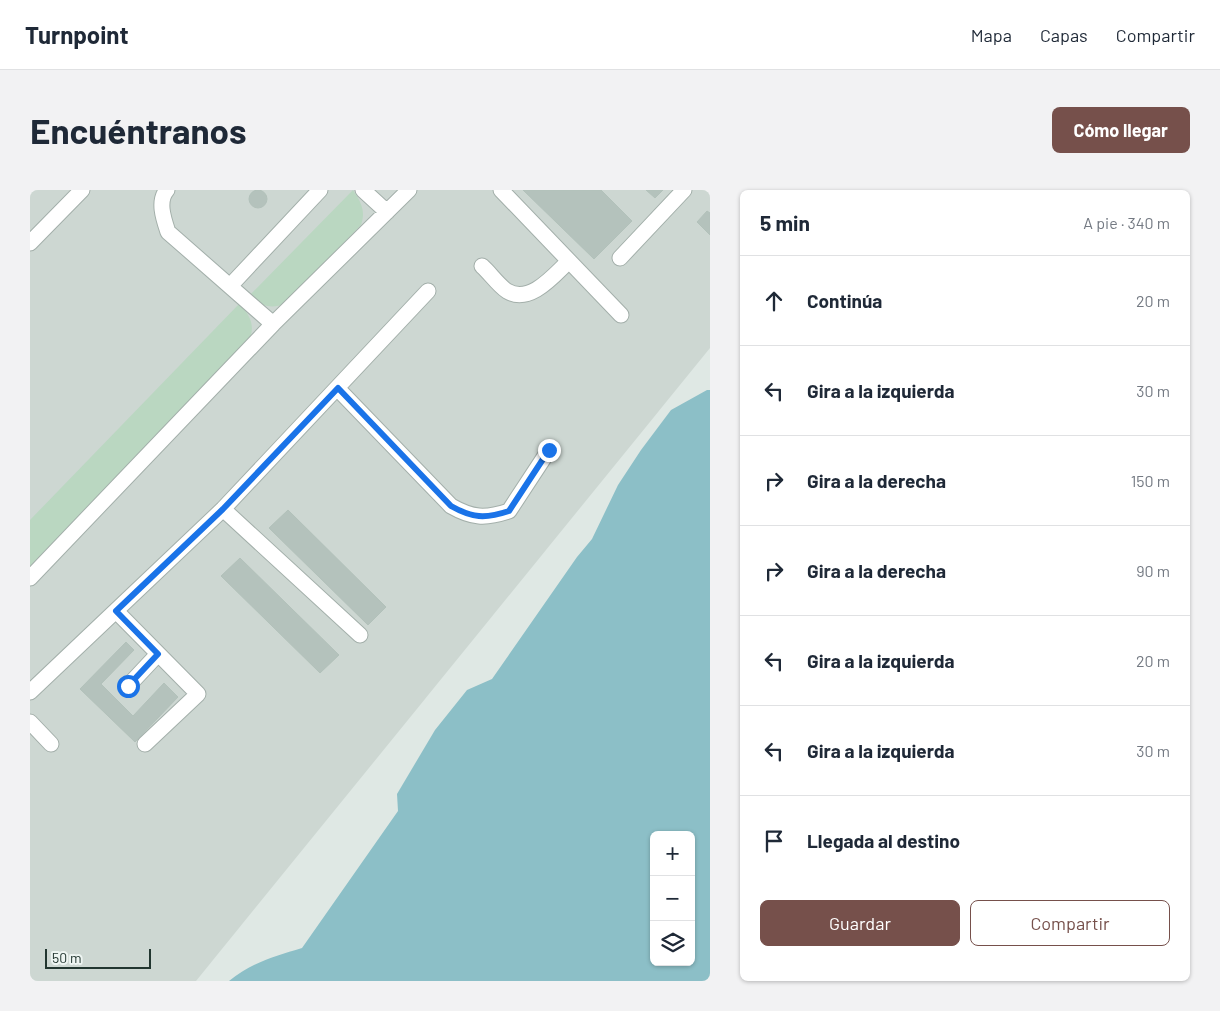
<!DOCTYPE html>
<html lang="es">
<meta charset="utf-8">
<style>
body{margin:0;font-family:Barlow,sans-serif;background:#f2f2f3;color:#1f2937}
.controls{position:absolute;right:15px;bottom:15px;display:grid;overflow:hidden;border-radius:8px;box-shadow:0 1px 4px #0004}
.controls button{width:45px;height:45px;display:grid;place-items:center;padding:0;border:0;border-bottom:1px solid #e0e1e3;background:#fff;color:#1f2937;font:25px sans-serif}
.scale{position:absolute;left:15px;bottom:12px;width:106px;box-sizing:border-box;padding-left:5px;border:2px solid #223630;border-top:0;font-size:14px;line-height:18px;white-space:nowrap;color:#223630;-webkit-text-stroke:4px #eef5f2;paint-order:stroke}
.stop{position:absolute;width:15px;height:15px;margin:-11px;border:4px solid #1a73e8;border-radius:50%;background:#fff}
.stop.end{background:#1a73e8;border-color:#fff;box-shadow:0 1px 5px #0008}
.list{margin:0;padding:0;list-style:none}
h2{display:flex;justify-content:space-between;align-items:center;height:65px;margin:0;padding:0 20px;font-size:21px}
h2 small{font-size:16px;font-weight:400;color:#747a83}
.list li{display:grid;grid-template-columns:32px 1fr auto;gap:15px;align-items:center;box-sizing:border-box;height:90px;padding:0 20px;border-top:1px solid #e0e1e3}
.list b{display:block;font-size:19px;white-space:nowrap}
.list em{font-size:16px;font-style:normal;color:#747a83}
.actions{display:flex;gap:10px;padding:15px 20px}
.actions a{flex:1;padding:11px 0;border:1px solid #76504b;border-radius:8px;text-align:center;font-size:18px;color:#76504b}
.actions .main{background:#76504b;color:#fff}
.icon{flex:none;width:28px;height:28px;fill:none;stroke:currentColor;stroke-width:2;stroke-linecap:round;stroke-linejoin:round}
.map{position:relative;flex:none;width:680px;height:791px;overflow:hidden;border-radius:8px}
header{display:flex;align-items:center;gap:30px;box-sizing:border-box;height:70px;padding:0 25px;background:#fff;border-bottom:1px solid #e0e1e3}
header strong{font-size:24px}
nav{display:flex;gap:28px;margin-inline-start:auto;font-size:18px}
.intro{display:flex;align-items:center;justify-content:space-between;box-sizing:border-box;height:120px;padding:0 30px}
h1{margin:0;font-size:35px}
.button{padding:12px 22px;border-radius:8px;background:#76504b;color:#fff;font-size:18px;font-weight:700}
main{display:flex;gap:30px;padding:0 30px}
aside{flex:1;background:#fff;border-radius:8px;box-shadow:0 1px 4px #0004}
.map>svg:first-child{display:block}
</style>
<header>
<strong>Turnpoint</strong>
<nav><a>Mapa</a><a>Capas</a><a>Compartir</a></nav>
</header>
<div class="intro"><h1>Encuéntranos</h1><a class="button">Cómo llegar</a></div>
<main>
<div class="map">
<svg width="680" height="791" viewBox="0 0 680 791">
<rect width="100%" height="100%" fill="#dfe8e4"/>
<path fill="#cdd7d2" d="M0 0H680V158L166 791H0Z"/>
<path fill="#bad7c1" d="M323 0C331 12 336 21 331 35L256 113C241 120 231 116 219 106Z
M209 114C221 125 226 138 218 152L0 376V330Z"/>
<path fill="#8cbfc7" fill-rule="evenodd" d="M677 200H680V791H199C221 773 245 766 272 758L368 621 367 604 405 540 437 500 462 489 547 367 562 349 588 295 611 260 641 220ZM624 645H661V772H624Z"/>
<path fill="#b4c2bc" stroke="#b2c1ba" d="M493 0H571L602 31 564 69Z
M616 0H633L625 8Z
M219 9a9 9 0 1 1 18 0a9 9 0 1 1-18 0Z
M677 21 680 23V45L667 32Z
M258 320 356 417 338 435 239 338Z
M210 368 309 465 290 483 191 386Z
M96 452 104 460 71 494 103 526 134 493 148 507 105 552 50 499Z"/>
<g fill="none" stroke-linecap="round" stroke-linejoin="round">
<defs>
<path id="minor" d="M137 0C127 11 134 30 138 42L243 134
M333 0 357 22
M471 0 591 125
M0 53 52 0
M590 68 654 0
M452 76C460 83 468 95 477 101 500 115 524 85 539 71
M200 96 290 0
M307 198 421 316C442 328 455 329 479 321L519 260
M193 319 330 445
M0 388 243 134 379 0
M86 421 168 504 115 554
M98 496 128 464
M0 502 193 319 398 101
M0 532 21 554"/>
</defs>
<use href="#minor" stroke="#a3afaa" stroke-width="17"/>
<use href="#minor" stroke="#fff" stroke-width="15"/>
</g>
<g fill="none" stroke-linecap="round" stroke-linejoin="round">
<path stroke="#1a73e8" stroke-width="6" d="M98 496 128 464 86 421 193 319 308 198 421 316C442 328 455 329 479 321L519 260"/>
</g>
</svg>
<div class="controls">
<button>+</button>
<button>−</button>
<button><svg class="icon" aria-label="layers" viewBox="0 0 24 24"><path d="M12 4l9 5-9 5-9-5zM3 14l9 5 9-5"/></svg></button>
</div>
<div class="scale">50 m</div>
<div class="stop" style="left:98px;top:496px"></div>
<div class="stop end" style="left:519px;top:260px"></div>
</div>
<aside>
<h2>5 min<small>A pie · 340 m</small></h2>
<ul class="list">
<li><svg class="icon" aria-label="ahead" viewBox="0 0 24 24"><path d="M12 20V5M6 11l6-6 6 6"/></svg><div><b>Continúa</b></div><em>20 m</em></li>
<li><svg class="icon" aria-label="left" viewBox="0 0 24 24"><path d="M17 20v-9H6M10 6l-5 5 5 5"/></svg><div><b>Gira a la izquierda</b></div><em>30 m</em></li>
<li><svg class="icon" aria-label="right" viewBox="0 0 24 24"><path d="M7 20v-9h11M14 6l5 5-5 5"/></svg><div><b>Gira a la derecha</b></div><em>150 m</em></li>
<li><svg class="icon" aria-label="right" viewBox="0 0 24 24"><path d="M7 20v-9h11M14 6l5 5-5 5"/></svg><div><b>Gira a la derecha</b></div><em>90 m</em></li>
<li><svg class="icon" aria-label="left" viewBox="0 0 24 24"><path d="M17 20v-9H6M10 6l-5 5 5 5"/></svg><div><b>Gira a la izquierda</b></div><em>20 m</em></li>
<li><svg class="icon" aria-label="left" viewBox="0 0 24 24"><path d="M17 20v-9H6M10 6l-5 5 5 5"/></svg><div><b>Gira a la izquierda</b></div><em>30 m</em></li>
<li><svg class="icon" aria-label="arrive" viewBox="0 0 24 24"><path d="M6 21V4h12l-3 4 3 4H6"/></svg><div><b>Llegada al destino</b></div></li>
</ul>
<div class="actions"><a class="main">Guardar</a><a>Compartir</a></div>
</aside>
</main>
